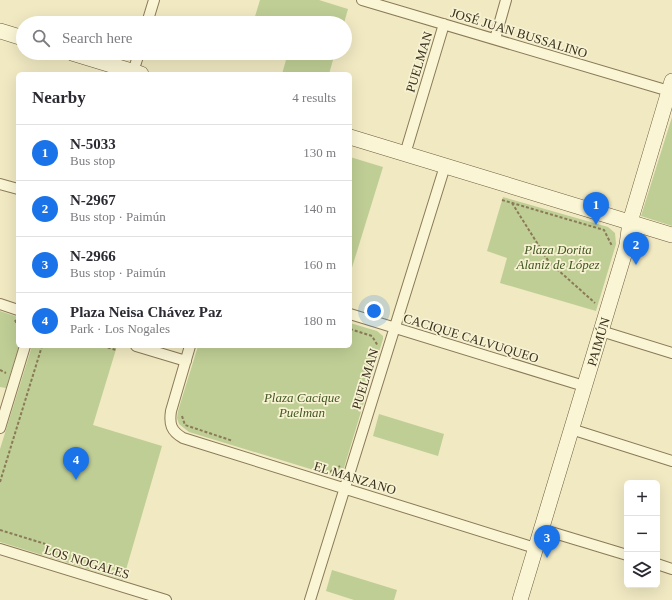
<!DOCTYPE html>
<meta charset="utf-8">
<style>
body{margin:0;font-family:"Times New Roman",serif;background:#f7f7f7;color:#2b2b33}
.controls{position:absolute;right:12px;bottom:12px;display:grid;overflow:hidden;border-radius:6px;box-shadow:0 4px 16px #0002}
.controls button{width:36px;height:36px;display:grid;place-items:center;padding:0;border:0;border-bottom:1px solid #e1e1e2;background:#fff;color:#2b2b33;font:20px sans-serif}
.you{position:absolute;left:374px;top:311px;width:14px;height:14px;margin:-10px;border:3px solid #fff;border-radius:50%;background:#1a73e8;box-shadow:0 0 0 6px #1a73e833}
.badge{display:grid;place-items:center;width:26px;height:26px;border-radius:50%;background:#1a73e8;color:#fff;font-size:13px;font-weight:700}
.pin{position:absolute;translate:-50% -33px;filter:drop-shadow(0 1px 2px #0008)}
.pin::after{content:'';position:absolute;top:21px;width:14px;height:12px;background:inherit;clip-path:polygon(0 0,100% 0,50% 100%)}
.list{margin:0;padding:0;list-style:none}
h2{display:flex;justify-content:space-between;align-items:center;height:52px;margin:0;padding:0 16px;font-size:17px}
h2 small{font-size:13px;font-weight:400;color:#7c7c81}
.list li{display:grid;grid-template-columns:26px 1fr auto;gap:12px;align-items:center;box-sizing:border-box;height:56px;padding:0 16px;border-top:1px solid #e1e1e2}
.list b{display:block;font-size:15px;white-space:nowrap}
.list p{margin:0;font-size:13px;white-space:nowrap;color:#7c7c81}
.list em{font-size:13px;font-style:normal;color:#7c7c81}
.icon{flex:none;width:22px;height:22px;fill:none;stroke:currentColor;stroke-width:2;stroke-linecap:round;stroke-linejoin:round}
.map{position:relative;flex:none;width:672px;height:600px;overflow:hidden}
.search{position:absolute;background:#fff;box-shadow:0 4px 16px #0002;left:16px;top:16px;width:336px;height:44px;display:flex;align-items:center;gap:10px;box-sizing:border-box;padding:0 14px;border-radius:22px;color:#7c7c81;font-size:15px}
.panel{position:absolute;background:#fff;box-shadow:0 4px 16px #0002;left:16px;top:72px;width:336px;height:276px;border-radius:6px}
.map>svg:first-child{display:block}
</style>
<div class="map">
<svg width="672" height="600" viewBox="0 0 672 600">
<rect width="100%" height="100%" fill="#f0e9c2"/>
<path fill="#bfce95" d="M260 0H319L348 9 344 23H253Z
M288 53H335L329 74H282Z
M672 117V226L641 216Z
M350 157 383 167 350 274Z
M503 197 608 227 615 233 616 244 596 311 500 283 507 258 487 251Z
M0 311 18 317 19 346 6 388 0 387Z
M350 323 377 331 383 336V339L344 468 339 475H330L189 432 179 424 177 418 178 411 198 346H350Z
M32 346H117L93 425 162 446 123 580 0 542V449Z
M379 414 444 434 438 456 373 436Z
M332 570 397 590 394 600H354L326 591Z"/>
<g fill="none" stroke-linecap="round" stroke-linejoin="round">
<defs>
<path id="street" d="M362 0 669 91
M147 23 154 0
M495 39 506 0
M133 72 139 53
M405 154 444 24
M0 184 18 189
M0 304 18 310
M350 314 584 386
M601 331 672 353
M136 346 186 361
M190 346 171 411C169 424 171 431 183 438L535 548
M0 428 25 346
M571 429 672 461
M541 529 627 555
M0 549 166 600
M657 564 672 569
M310 600 445 166"/>
<g id="secondary">
<path d="M0 31 23 38"/>
<path d="M72 53 141 74"/>
<path d="M350 137 672 235"/>
<path id="s1" d="M520 600 627 245 630 222 672 81"/>
</g>
</defs>
<use href="#street" stroke="#8a7a58" stroke-width="12"/>
<use href="#secondary" stroke="#6c5b3c" stroke-width="16"/>
<path stroke="#8a7a58" stroke-width="2" stroke-dasharray="3 2" stroke-linecap="butt" d="M502 200 604 230 612 246
M512 203 549 262 595 303
M15 320 18 326
M350 329 372 336 378 346
M103 346 116 350
M0 370 6 373
M182 416 185 425 233 441
M330 472 340 466
M0 482 42 346
M0 530 52 546"/>
<use href="#street" stroke="#faf5d5" stroke-width="10"/>
<use href="#secondary" stroke="#faf5d5" stroke-width="15"/>
</g>
<g text-anchor="middle" dominant-baseline="central" stroke-width="3.5" stroke-linejoin="round" paint-order="stroke">
<g font-size="13" fill="#392f1d" stroke="#f7f2d2">
<text transform="translate(519 33) rotate(17)">JOSÉ JUAN BUSSALINO</text>
<text transform="translate(419 62) rotate(-73)">PUELMAN</text>
<text transform="translate(471 338) rotate(17)">CACIQUE CALVUQUEO</text>
<text stroke="none"><textPath href="#s1" startOffset="270">PAIMÚN</textPath></text>
<text transform="translate(365 379) rotate(-73)">PUELMAN</text>
<text transform="translate(355 478) rotate(17)">EL MANZANO</text>
<text transform="translate(87 562) rotate(17)">LOS NOGALES</text>
</g>
<g font-size="13" font-style="italic" fill="#425723" stroke="#f7f2d2">
<text x="558" y="249">Plaza Dorita<tspan x="558" dy="15">Alaniz de López</tspan></text>
<text x="302" y="397">Plaza Cacique<tspan x="302" dy="15">Puelman</tspan></text>
</g>
</g>
</svg>
<div class="controls">
<button>+</button>
<button>−</button>
<button><svg class="icon" aria-label="layers" viewBox="0 0 24 24"><path d="M12 4l9 5-9 5-9-5zM3 14l9 5 9-5"/></svg></button>
</div>
<div class="you"></div>
<div class="pin badge" style="left:596px;top:225px">1</div>
<div class="pin badge" style="left:636px;top:265px">2</div>
<div class="pin badge" style="left:547px;top:558px">3</div>
<div class="pin badge" style="left:76px;top:480px">4</div>
<div class="search"><svg class="icon" aria-label="search" viewBox="0 0 24 24"><circle cx="10" cy="10" r="6"/><path d="M15 15l6 6"/></svg>Search here</div>
<section class="panel">
<h2>Nearby<small>4 results</small></h2>
<ul class="list">
<li><span class="badge">1</span><div><b>N-5033</b><p>Bus stop</p></div><em>130 m</em></li>
<li><span class="badge">2</span><div><b>N-2967</b><p>Bus stop · Paimún</p></div><em>140 m</em></li>
<li><span class="badge">3</span><div><b>N-2966</b><p>Bus stop · Paimún</p></div><em>160 m</em></li>
<li><span class="badge">4</span><div><b>Plaza Neisa Chávez Paz</b><p>Park · Los Nogales</p></div><em>180 m</em></li>
</ul>
</section>
</div>
